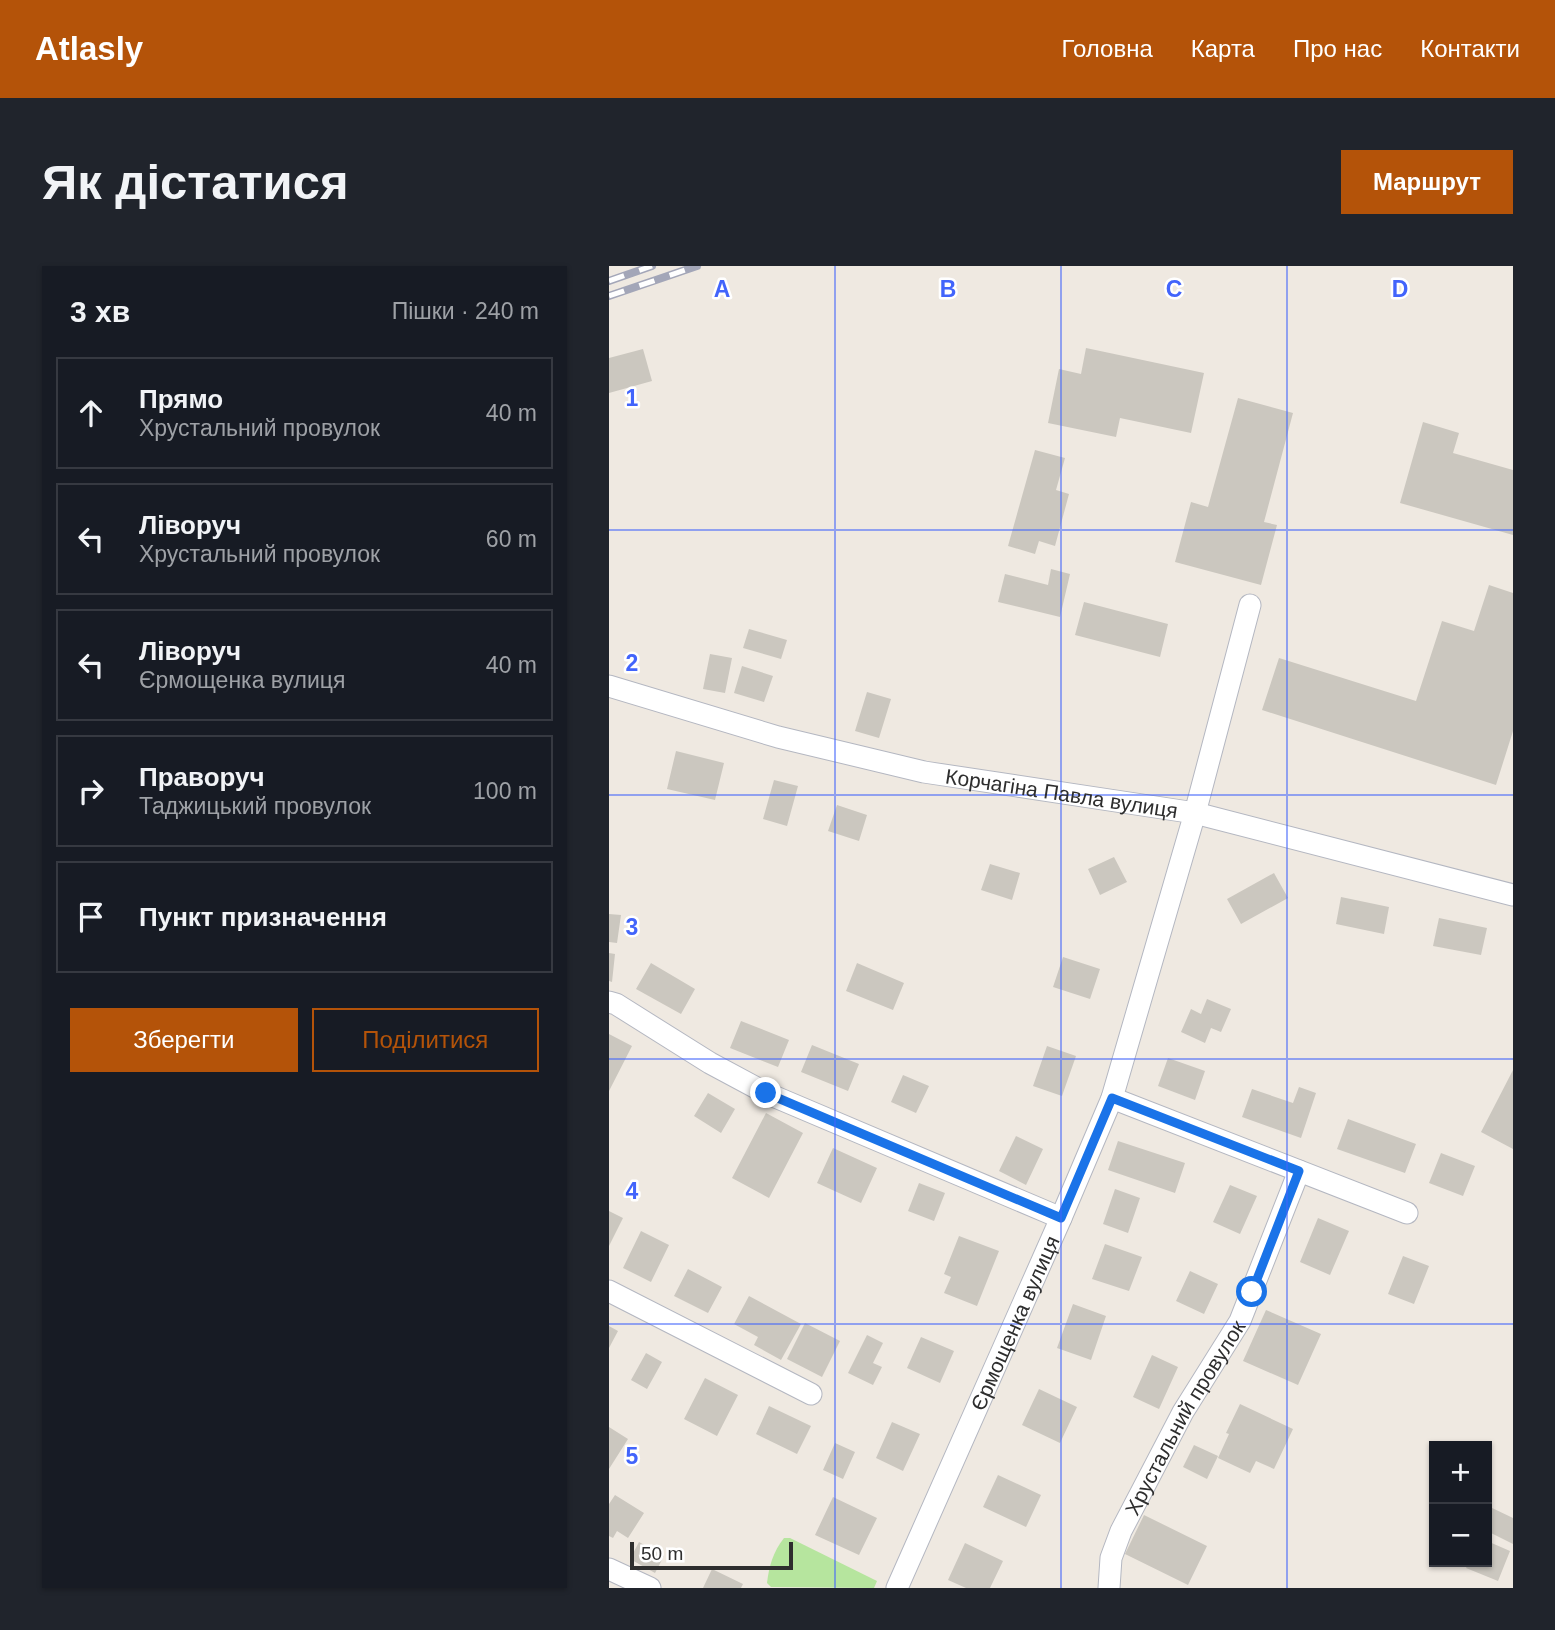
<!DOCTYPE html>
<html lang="uk">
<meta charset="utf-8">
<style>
body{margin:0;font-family:Helvetica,sans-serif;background:#20242c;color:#f1f3f6}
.controls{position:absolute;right:21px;bottom:21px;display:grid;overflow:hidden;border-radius:0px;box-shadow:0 2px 5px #0004}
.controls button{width:63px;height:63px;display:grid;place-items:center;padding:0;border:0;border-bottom:2px solid #363941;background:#171b24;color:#f1f3f6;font:35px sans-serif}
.scale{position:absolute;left:21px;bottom:18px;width:163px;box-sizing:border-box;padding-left:7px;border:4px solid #2e2e2e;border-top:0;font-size:19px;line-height:24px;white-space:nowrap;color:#2e2e2e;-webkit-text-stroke:5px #fff;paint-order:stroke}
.stop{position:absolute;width:21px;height:21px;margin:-16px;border:5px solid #1a73e8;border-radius:50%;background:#fff}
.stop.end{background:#1a73e8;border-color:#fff;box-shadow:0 2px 7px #0008}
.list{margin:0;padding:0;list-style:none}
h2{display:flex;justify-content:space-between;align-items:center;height:91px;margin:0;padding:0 28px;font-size:30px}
h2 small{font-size:23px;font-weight:400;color:#9ea1a6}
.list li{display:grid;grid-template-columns:46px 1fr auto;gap:21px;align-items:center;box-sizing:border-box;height:112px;margin:0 14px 14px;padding:0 14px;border:2px solid #363941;border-radius:0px}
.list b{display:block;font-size:26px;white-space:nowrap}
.list p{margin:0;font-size:23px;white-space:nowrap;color:#9ea1a6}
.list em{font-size:23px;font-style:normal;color:#9ea1a6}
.actions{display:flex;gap:14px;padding:21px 28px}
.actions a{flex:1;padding:16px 0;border:2px solid #b45309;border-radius:0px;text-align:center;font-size:24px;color:#b45309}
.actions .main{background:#b45309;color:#fff}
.icon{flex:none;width:38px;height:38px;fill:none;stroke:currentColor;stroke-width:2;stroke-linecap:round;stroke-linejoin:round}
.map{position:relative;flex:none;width:904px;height:1322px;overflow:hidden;border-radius:0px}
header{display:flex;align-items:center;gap:42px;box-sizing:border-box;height:98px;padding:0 35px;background:#b45309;color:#fff}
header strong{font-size:33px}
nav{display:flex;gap:38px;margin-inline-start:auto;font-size:24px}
.intro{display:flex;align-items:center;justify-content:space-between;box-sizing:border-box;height:168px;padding:0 42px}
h1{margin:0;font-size:49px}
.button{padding:18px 32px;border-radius:0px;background:#b45309;color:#fff;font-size:24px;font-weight:700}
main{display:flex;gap:42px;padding:0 42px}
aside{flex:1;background:#171b24;border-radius:0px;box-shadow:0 2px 5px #0004}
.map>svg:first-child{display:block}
</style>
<header>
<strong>Atlasly</strong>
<nav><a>Головна</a><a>Карта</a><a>Про нас</a><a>Контакти</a></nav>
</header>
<div class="intro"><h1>Як дістатися</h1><a class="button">Маршрут</a></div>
<main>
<aside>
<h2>3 хв<small>Пішки · 240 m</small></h2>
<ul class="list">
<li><svg class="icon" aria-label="ahead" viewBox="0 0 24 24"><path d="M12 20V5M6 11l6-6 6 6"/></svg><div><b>Прямо</b><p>Хрустальний провулок</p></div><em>40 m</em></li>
<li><svg class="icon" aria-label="left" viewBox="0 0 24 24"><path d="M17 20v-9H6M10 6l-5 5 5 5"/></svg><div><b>Ліворуч</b><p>Хрустальний провулок</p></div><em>60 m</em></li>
<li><svg class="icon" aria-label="left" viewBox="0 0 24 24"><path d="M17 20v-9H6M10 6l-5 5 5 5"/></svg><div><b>Ліворуч</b><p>Єрмощенка вулиця</p></div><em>40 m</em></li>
<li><svg class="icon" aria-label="right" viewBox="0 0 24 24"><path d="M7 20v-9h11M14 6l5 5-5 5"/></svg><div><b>Праворуч</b><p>Таджицький провулок</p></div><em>100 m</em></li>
<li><svg class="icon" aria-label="arrive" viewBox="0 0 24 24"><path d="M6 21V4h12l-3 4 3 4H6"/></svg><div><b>Пункт призначення</b></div></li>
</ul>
<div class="actions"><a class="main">Зберегти</a><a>Поділитися</a></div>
</aside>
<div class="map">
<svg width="904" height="1322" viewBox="0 0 904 1322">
<rect width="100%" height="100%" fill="#efe9e1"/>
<path fill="#b6e59e" d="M175 1272H181L268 1315 265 1322 162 1321 158 1317C160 1300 164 1286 175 1272Z"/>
<path fill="#cbc7bf" d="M477 82 595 107 582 167 511 152 507 171 439 157 450 103 472 108Z
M34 83 43 115 0 127V92Z
M629 132 684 147 655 256 668 259 652 319 566 296 582 236 599 241Z
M814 156 850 167 844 187 904 204V269L791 237Z
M426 184 456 192 447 224 460 228 446 280 430 275 426 288 399 280Z
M442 303 461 308 451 351 389 336 396 308 439 319Z
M880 319 904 327V465L887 519 653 444 670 392 807 435 833 355 865 365Z
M475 336 559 358 551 391 466 369Z
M140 363 178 374 172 393 134 382Z
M101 388 123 392 116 427 94 423Z
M133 400 164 410 155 436 125 427Z
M258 426 282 433 270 472 246 465Z
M67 485 115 497 106 534 58 523Z
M165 514 189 520 178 560 154 553Z
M228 539 258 549 250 575 219 565Z
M505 591 518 616 491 629 479 603Z
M381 598 411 607 403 634 372 624Z
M665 607 679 632 632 658 618 633Z
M732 631 780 641 775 668 727 658Z
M0 648 12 649 8 677 0 676Z
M830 652 878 662 872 689 824 680Z
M0 687 6 688 3 716 0 715Z
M454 691 491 703 481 733 444 721Z
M42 697 86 723 72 748 27 723Z
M248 697 295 717 284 744 237 725Z
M598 733 622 743 612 766 602 762 596 777 572 766 582 743 592 748Z
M132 755 180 774 169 801 121 782Z
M0 768 23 780 0 825Z
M203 779 250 798 239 825 192 806Z
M438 780 467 790 453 830 424 820Z
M559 792 596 805 586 834 549 820Z
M904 804V883L872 866Z
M294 809 320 820 307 847 282 836Z
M690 821 707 827 692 872 633 851 643 823 684 837Z
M99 827 126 843 112 867 85 850Z
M157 847 194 867 160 932 123 912Z
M739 853 807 878 796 907 728 883Z
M407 870 434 883 417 919 390 905Z
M509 875 576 897 566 927 499 904Z
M224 882 268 902 252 937 208 917Z
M832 887 866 900 854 930 820 917Z
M310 917 336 927 325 955 299 945Z
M621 919 648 930 631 968 604 956Z
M506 923 531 932 519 967 494 958Z
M0 945 14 952 0 980Z
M709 952 740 965 721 1009 691 996Z
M32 965 60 979 42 1016 14 1002Z
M350 970 390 985 368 1040 335 1027 342 1011 335 1008Z
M496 978 533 991 520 1025 483 1013Z
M794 990 820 1000 805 1038 779 1028Z
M79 1003 113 1021 99 1047 65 1030Z
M581 1005 609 1018 595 1048 567 1035Z
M140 1030 192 1058 172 1094 145 1079 149 1071 125 1058Z
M464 1038 497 1050 482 1094 448 1082Z
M657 1044 712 1068 689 1119 634 1095Z
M196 1057 231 1075 213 1111 178 1093Z
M0 1060 9 1065 0 1082Z
M258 1069 274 1077 264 1097 273 1101 264 1119 239 1107Z
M312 1071 345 1085 331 1117 298 1102Z
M37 1087 53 1096 38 1123 22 1114Z
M543 1089 569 1101 550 1143 524 1131Z
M96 1112 129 1129 108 1170 75 1153Z
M430 1123 468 1141 451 1177 413 1159Z
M631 1138 684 1163 665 1203 647 1195 641 1207 609 1192 620 1168 617 1167Z
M160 1140 202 1160 188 1188 147 1168Z
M283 1156 311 1168 294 1205 267 1192Z
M0 1161 19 1173 0 1203Z
M226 1177 246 1186 234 1213 214 1204Z
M585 1179 609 1190 598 1213 574 1201Z
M389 1209 432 1229 417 1261 374 1241Z
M6 1229 35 1247 19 1272 8 1265 4 1272 0 1270V1238Z
M224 1231 268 1252 250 1289 206 1269Z
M881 1241 904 1252V1278L878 1265V1248Z
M535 1249 598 1280 579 1319 516 1288Z
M878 1275 901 1285 889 1315 857 1302 860 1296H878Z
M30 1276 55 1290 46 1307 21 1293Z
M356 1277 394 1295 381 1322H357L339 1314Z
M103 1303 134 1318 132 1322H94Z"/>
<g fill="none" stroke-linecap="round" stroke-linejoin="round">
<defs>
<g id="minor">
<path id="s1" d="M0 420 169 471 315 506 586 547 904 629"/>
<path d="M0 736 7 738 101 797 157 827 452 952"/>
<path d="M503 832 798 947"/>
<path d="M0 1025 202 1128"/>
<path d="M0 1303 41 1322"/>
<path id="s2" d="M288 1322 452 952 503 832 586 547 641 339"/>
<path id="s3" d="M500 1322 502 1292 512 1265 574 1146 631 1055 690 905"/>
</g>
</defs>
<use href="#minor" stroke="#b4b7c1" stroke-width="23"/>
<use href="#minor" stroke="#fff" stroke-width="21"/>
<defs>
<path id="rail" d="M0 15 43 0
M0 30 88 0"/>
</defs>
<use href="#rail" stroke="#a3a6b8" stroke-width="8"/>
<use href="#rail" stroke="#fff" stroke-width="5" stroke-dasharray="16" stroke-linecap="butt"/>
</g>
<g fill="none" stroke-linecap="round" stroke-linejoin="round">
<path stroke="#1a73e8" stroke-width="9" d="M157 827 452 952 503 832 690 905 643 1026"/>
</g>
<path fill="none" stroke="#4264fb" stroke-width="2" stroke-opacity="0.55" d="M226 0V1322M452 0V1322M678 0V1322M0 264H904M0 529H904M0 793H904M0 1058H904"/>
<g text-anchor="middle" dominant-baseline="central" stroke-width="5" stroke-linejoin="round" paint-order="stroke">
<g font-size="21" fill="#2e2e2e" stroke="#fff">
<text stroke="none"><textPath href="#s1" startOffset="466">Корчагіна Павла вулиця</textPath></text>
<text stroke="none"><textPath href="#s2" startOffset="290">Єрмощенка вулиця</textPath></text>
<text stroke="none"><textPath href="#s3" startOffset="189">Хрустальний провулок</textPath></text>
</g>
</g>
<g font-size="23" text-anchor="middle" font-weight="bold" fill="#4264fb" stroke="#fff" stroke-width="5" stroke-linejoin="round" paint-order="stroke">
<text x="113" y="31">A</text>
<text x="339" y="31">B</text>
<text x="565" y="31">C</text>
<text x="791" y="31">D</text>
<text x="23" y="140">1</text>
<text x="23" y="405">2</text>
<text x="23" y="669">3</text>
<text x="23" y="933">4</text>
<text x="23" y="1198">5</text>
</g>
</svg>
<div class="controls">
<button>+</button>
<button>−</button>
</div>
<div class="scale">50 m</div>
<div class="stop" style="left:643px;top:1026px"></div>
<div class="stop end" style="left:157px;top:827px"></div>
</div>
</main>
